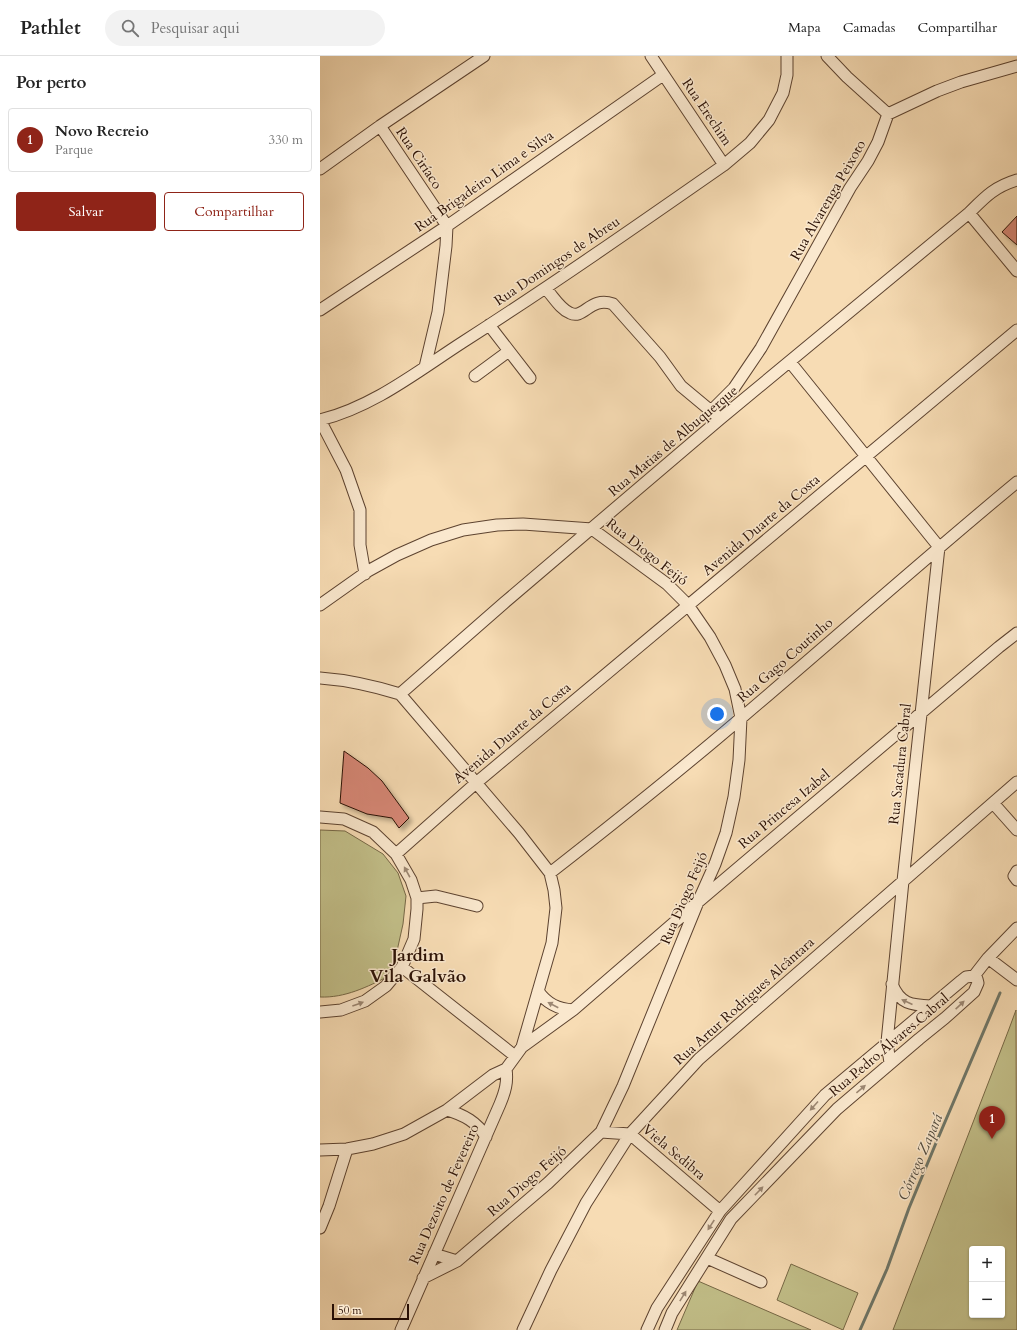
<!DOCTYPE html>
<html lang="pt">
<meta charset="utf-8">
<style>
body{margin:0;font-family:Cardo,serif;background:#f2f2f2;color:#222}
.controls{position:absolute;right:12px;bottom:12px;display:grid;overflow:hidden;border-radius:4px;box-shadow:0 1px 3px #0004}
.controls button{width:36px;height:36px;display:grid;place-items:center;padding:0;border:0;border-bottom:1px solid #e0e0e0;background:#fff;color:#222;font:20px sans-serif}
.scale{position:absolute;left:12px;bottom:10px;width:77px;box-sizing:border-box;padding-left:4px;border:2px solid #2a1004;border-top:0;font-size:11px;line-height:14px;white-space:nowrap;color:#2a1004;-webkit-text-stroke:3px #fae8ce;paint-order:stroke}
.you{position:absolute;left:397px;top:658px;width:14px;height:14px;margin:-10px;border:3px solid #fff;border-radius:50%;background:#1a73e8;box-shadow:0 0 0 6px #1a73e833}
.badge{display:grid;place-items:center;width:26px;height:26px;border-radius:50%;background:#8f2418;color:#fff;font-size:13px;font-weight:700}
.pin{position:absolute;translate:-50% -33px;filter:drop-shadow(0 1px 2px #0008)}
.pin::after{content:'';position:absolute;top:21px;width:14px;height:12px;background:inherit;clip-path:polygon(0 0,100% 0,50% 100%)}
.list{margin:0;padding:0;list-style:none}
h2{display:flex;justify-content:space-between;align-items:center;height:52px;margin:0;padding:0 16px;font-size:17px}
h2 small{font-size:13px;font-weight:400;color:#767676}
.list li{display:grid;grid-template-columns:26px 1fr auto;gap:12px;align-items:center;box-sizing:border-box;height:64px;margin:0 8px 8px;padding:0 8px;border:1px solid #e0e0e0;border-radius:4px}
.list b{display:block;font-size:15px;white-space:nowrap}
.list p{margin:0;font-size:13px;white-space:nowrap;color:#767676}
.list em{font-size:13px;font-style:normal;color:#767676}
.actions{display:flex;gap:8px;padding:12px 16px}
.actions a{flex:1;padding:9px 0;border:1px solid #8f2418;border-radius:4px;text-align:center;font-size:14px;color:#8f2418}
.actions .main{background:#8f2418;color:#fff}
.icon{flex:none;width:22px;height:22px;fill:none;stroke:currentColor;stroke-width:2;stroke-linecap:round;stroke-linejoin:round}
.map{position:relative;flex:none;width:697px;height:1274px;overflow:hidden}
header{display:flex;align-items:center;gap:24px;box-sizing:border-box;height:56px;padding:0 20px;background:#fff;border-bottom:1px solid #e0e0e0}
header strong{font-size:19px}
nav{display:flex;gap:22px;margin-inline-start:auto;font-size:14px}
.search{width:280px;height:36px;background:#f2f2f2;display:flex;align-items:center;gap:10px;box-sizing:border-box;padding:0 14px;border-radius:22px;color:#767676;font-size:15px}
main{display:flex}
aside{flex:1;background:#fff}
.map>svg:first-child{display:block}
</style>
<header>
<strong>Pathlet</strong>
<div class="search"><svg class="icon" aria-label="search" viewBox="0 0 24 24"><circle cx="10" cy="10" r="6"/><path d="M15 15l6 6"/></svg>Pesquisar aqui</div>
<nav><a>Mapa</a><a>Camadas</a><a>Compartilhar</a></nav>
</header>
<main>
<aside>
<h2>Por perto<small></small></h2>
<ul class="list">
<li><span class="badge">1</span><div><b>Novo Recreio</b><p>Parque</p></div><em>330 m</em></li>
</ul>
<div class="actions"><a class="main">Salvar</a><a>Compartilhar</a></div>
</aside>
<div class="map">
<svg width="697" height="1274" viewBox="0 0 697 1274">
<defs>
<filter id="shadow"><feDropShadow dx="3.5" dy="3.5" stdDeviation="2" flood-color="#0004"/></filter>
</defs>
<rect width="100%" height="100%" fill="#f7dcb4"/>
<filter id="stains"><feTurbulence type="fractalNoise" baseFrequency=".005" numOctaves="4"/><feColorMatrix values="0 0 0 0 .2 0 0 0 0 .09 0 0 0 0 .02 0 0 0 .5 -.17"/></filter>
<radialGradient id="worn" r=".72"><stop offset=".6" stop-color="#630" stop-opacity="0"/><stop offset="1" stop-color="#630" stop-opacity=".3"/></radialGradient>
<path fill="#c2bf89" stroke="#766846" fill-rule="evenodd" d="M0 774 25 775 63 798 78 817 86 840 83 868 77 895 69 920C47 931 25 942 0 941Z
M696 954 697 1274H573L689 973ZM652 1193H682V1259H652Z
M471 1208 538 1237 523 1274 457 1244Z
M378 1225 491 1274H357Z"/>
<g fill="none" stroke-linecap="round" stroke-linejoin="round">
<path stroke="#6f7769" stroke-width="3" d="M540 1274 567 1213 589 1152 616 1087 680 937"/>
</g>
<path fill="#d78776" stroke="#2a1004" filter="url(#shadow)" d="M697 160V189L682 176Z
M24 695 48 712 62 725 89 762 79 772 72 762 47 758 20 747Z"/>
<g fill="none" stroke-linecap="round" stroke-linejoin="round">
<defs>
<path id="minor" d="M331 0 404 109
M507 0 527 21 568 58
M60 70 127 170 126 190 118 256 105 311
M0 113 60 70 164 0
M649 157 697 215
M226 233C233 240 240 253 250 257 264 264 270 240 293 248L340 301 361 330 397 360
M0 254 127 170 343 19
M169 269 210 322
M470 306 619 491 583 825 567 986 570 1007
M155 320 189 295
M391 355 414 332 441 292 530 132 548 105 558 86 568 58 617 35 641 26 697 10
M0 364C53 351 98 315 143 286 232 229 318 169 404 109L430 87 449 64 463 37 467 19V0
M0 364 26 414 40 454V489L45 518
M0 549 48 515 77 499 111 484 143 474 177 469 203 468 272 473 347 528 368 549 390 581 405 609 415 633 421 662 419 704 414 741 406 777 395 808 378 846 303 1030 281 1076 228 1127 137 1205 103 1222
M0 622C27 624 54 630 80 638L199 777 230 817 234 834 236 852 232 887 202 991
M80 638 184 547 400 363 649 157C665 141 674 131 697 124
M673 747 697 774
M0 761 24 763 53 776 76 798 91 824 97 842V853L94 883 82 911 66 930 45 945 21 954 0 956
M76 798 156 727 697 274
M697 815 694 820 697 824
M230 817C294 767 358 716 420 663 513 584 604 503 697 426
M97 842 116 840 157 850
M668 902 697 924
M82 911 195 1000
M572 928C580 948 591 949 611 950
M218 935C227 948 238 953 253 954
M127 1054C144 1059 157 1066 166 1081
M281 1076 310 1078 400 1155
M0 1094 27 1093 53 1088 84 1078 127 1054 173 1019 186 1013 202 991 253 954 378 846 601 657 679 591 697 577
M0 1172 9 1150 27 1093
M114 1198 137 1205
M387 1202 441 1226
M81 1274 180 1048C185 1036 188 1026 186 1013
M203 1274 231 1214 266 1147 310 1078 379 1003 697 726
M327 1274 337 1252 400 1155 505 1039 641 925 646 921 654 920 668 902 697 872
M345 1274 352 1257 411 1163 517 1053 599 983 625 962 654 936 658 927 657 923 654 920"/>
</defs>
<use href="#minor" stroke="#5d4330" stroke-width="13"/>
<use href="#minor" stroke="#fae8ce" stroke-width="11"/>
</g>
<defs><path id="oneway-solid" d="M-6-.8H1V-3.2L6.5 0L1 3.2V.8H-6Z"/></defs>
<g fill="#9c8773">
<use href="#oneway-solid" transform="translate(87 816) rotate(-119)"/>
<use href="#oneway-solid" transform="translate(587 946) rotate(-156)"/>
<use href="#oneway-solid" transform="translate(38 948) rotate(-20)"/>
<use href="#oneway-solid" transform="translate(233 949) rotate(-152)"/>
<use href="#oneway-solid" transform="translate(640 949) rotate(-43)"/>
<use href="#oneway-solid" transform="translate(541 1033) rotate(-40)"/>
<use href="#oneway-solid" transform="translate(494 1050) rotate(132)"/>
<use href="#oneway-solid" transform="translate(439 1135) rotate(-46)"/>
<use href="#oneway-solid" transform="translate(391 1169) rotate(123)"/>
<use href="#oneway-solid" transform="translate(363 1240) rotate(-58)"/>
</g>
<g text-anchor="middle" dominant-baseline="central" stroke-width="3" stroke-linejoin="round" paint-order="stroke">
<g font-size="14" fill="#2a1004" stroke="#fae8ce">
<text transform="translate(387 56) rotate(56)">Rua Erechim</text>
<text transform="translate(99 102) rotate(56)">Rua Ciríaco</text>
<text transform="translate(164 125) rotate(-35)">Rua Brigadeiro Lima e Silva</text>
<text transform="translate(508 144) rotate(-60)">Rua Alvarenga Peixoto</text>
<text transform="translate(237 205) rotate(-34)">Rua Domingos de Abreu</text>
<text transform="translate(353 385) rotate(-40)">Rua Matias de Albuquerque</text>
<text transform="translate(441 469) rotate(-40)">Avenida Duarte da Costa</text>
<text transform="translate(327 496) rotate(38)">Rua Diogo Feijó</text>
<text transform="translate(465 604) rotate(-41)">Rua Gago Coutinho</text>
<text transform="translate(192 677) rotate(-40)">Avenida Duarte da Costa</text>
<text transform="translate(580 708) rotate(-84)">Rua Sacadura Cabral</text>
<text transform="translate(464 753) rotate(-40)">Rua Princesa Izabel</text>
<text transform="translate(364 842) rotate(-67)">Rua Diogo Feijó</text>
<text transform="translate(424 945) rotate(-42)">Rua Artur Rodrigues Alcântara</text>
<text transform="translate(569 989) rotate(-40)">Rua Pedro Álvares Cabral</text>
<text transform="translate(354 1096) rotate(40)">Viela Sedibra</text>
<text transform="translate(207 1125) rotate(-41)">Rua Diogo Feijó</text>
<text transform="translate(124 1138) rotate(-66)">Rua Dezoito de Fevereiro</text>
</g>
<g font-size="15" font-style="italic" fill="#524c3f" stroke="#fae8ce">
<text transform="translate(600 1101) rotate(-67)">Córrego Zapará</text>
</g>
<g font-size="18" font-weight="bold" fill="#2a1004" stroke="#fae8ce">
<text x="98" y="899">Jardim<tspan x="98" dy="21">Vila Galvão</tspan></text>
</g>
</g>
<rect width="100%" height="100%" filter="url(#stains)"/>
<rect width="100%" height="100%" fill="url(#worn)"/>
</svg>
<div class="controls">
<button>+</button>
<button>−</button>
</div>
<div class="scale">50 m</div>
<div class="you"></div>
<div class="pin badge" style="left:672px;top:1083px">1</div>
</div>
</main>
